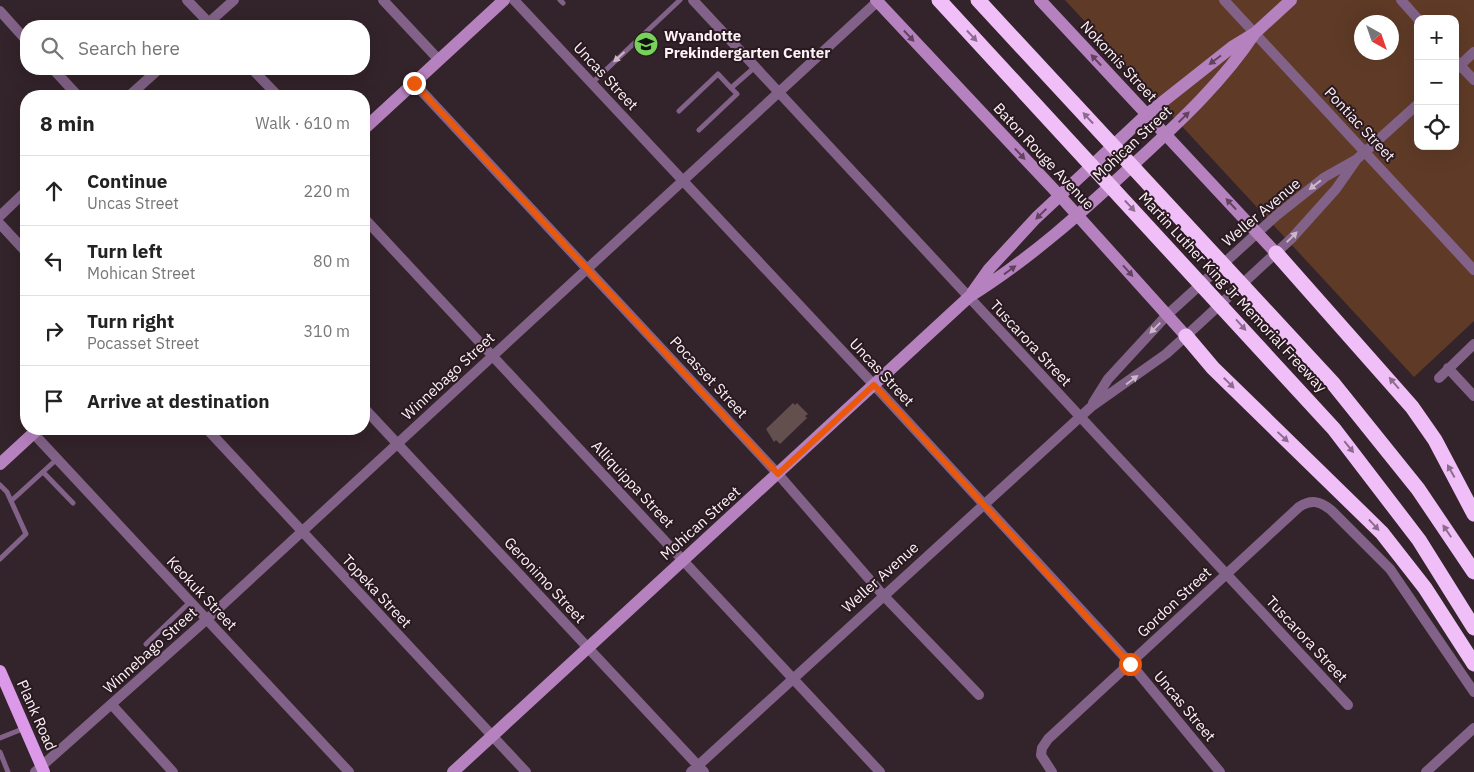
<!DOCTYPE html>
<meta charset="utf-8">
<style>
body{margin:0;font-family:"IBM Plex Sans",sans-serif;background:#f2f2f2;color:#222}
.controls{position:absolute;right:15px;top:15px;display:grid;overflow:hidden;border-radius:10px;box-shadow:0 5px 20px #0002}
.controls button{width:45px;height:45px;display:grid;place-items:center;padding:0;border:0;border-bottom:1px solid #e0e0e0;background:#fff;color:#222;font:25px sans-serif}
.compass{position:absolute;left:1354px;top:15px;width:45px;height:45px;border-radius:50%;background:#fff;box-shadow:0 5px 20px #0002;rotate:140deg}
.stop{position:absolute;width:15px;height:15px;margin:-11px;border:4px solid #ea580c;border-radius:50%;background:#fff}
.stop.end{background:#ea580c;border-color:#fff;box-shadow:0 1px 5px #0008}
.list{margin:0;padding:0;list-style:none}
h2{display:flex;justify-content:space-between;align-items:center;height:65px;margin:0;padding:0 20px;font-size:21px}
h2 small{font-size:16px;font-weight:400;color:#767676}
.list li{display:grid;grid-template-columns:32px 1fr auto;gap:15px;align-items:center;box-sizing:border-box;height:70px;padding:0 20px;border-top:1px solid #e0e0e0}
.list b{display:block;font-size:19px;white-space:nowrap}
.list p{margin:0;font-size:16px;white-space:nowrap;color:#767676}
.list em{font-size:16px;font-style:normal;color:#767676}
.icon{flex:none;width:28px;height:28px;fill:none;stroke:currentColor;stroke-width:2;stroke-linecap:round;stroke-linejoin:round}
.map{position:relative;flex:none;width:1474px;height:772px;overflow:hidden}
.search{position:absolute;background:#fff;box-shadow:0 5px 20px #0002;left:20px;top:20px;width:350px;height:55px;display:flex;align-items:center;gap:12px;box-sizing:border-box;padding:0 18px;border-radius:20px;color:#767676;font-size:19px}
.panel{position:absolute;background:#fff;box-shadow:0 5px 20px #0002;left:20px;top:90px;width:350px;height:345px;border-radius:20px}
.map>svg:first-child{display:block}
</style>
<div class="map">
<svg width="1474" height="772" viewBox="0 0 1474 772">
<rect width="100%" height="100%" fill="#33232a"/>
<path fill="#5f3b27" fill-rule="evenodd" d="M1065 0H1474V321L1414 377ZM1418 19H1455V146H1418ZM1362 22H1392V52H1362Z"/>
<path fill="#644f4f" d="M793 403 795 405 797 403 808 414 805 416 807 418 780 444 776 440 774 442 766 429Z"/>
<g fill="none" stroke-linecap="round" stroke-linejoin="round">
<path stroke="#826288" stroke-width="5" d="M560 0 563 3
M592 83 680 0
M679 111 718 74 731 88
M699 130 737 94 731 88 755 67
M43 472 73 503
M0 485 7 492 26 534 0 559
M11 501 57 459
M146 644 190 602
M0 738 25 728
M0 752 8 772"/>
<path stroke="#826288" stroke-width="10" d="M187 0 212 26
M383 0 439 60
M514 0 874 385 1130 663 1220 772
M693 0 1348 705
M1224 0 1474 270
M1401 0 1418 19
M0 11 26 40
M205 26 234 0
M1455 60 1474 80
M53 69 78 96
M252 69 278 96
M1456 69 1474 52
M414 83 778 474 883 595 979 695
M129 96 159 69
M0 216 26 191
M364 218 880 772
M0 224 26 252
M1448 368 1474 396
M1439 378 1474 344
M1093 403 1108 379 1167 315 1277 215 1325 177 1357 159 1418 104
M364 408 704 772
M207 429 526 772
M33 433 349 772
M112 705 173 772
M35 772 206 620 879 0
M691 772 1091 407 1166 354 1186 336 1292 238 1336 189 1357 159
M1052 772 1041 755 1042 748 1048 739 1299 507C1311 499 1320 501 1331 510L1390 569 1474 692
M1426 772 1474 728"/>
<path stroke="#b681bf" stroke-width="12" d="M876 0 1060 196 1186 336
M1040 0 1276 253
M364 129 504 0
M972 293 989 269 1036 218 1146 115 1232 47 1255 33 1291 0
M0 464 38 429
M453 772 969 297C1030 259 1082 212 1134 164 1178 123 1222 83 1255 33"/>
<path stroke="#dd99e9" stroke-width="12" d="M0 671 44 772"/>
<path stroke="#f0bff8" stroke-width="15" d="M939 0 1334 429 1419 540 1474 628
M978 0 1332 382 1418 489 1474 572
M1276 253 1412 407 1435 440 1474 514
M1186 336 1213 368 1382 533 1425 588 1474 664"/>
</g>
<defs><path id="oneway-solid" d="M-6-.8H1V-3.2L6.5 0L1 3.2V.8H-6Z" transform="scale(1.25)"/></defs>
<g fill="#614360">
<use href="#oneway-solid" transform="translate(909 36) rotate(47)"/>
<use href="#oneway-solid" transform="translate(1096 60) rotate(-133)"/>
<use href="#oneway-solid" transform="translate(1215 60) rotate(143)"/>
<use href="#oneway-solid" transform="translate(1184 117) rotate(-44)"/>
<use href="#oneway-solid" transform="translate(1020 154) rotate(47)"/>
<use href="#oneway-solid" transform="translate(1231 204) rotate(-133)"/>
<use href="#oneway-solid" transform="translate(1041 214) rotate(136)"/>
<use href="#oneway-solid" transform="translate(1010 270) rotate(-36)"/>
<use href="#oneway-solid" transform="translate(1128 271) rotate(48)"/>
</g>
<g fill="#8c6c8c">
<use href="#oneway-solid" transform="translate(972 36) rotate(47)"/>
<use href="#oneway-solid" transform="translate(1088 118) rotate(-133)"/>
<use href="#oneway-solid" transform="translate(1130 206) rotate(47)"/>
<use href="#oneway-solid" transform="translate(1241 325) rotate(48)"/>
<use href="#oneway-solid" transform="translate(1229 383) rotate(45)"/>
<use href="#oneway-solid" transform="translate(1394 383) rotate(-131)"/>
<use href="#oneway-solid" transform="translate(1283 437) rotate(43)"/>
<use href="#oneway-solid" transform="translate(1349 447) rotate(51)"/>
<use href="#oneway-solid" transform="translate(1451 471) rotate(-119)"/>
<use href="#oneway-solid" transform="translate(1374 525) rotate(47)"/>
<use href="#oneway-solid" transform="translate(1447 531) rotate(-124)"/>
</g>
<g fill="#ccb8ca">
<use href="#oneway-solid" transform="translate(619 57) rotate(137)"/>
<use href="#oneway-solid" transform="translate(1315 185) rotate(142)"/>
<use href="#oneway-solid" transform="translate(1292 237) rotate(-45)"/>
<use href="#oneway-solid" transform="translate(1155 328) rotate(135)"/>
<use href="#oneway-solid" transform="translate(1132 380) rotate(-37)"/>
</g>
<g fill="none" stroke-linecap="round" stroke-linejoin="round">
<path stroke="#ea580c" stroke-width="6" d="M414 83 778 474 874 385 1130 664"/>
</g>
<defs>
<symbol id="school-disc" viewBox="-11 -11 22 22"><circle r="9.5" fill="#77d259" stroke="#291920"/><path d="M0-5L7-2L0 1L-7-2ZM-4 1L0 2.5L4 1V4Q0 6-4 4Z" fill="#111"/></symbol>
</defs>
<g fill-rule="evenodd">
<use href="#school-disc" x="632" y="30" width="28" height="28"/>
</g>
<g text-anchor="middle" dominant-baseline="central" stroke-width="4" stroke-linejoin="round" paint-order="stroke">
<g font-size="15" font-weight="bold" fill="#fdf1f6" stroke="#291920" text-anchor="start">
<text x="664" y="35">Wyandotte<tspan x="664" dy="17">Prekindergarten Center</tspan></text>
</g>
<g font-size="15" fill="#fdf1f6" stroke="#291920">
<text transform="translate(1119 61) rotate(47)">Nokomis Street</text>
<text transform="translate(606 76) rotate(47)">Uncas Street</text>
<text transform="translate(1360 124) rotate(47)">Pontiac Street</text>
<text transform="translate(1132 143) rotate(-43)">Mohican Street</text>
<text transform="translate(1044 156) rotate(47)">Baton Rouge Avenue</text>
<text transform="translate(1261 212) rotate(-40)">Weller Avenue</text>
<text transform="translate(1233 292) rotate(47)">Martin Luther King Jr Memorial Freeway</text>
<text transform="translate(1031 343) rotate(47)">Tuscarora Street</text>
<text transform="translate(882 372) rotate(47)">Uncas Street</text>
<text transform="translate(448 376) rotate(-43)">Winnebago Street</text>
<text transform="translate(709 377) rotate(47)">Pocasset Street</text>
<text transform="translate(633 484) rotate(47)">Alliquippa Street</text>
<text transform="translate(700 523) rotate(-42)">Mohican Street</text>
<text transform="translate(880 577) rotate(-42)">Weller Avenue</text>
<text transform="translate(545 580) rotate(47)">Geronimo Street</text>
<text transform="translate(377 591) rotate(47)">Topeka Street</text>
<text transform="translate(202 593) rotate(47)">Keokuk Street</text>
<text transform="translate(1174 602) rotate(-43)">Gordon Street</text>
<text transform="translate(1307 639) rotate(47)">Tuscarora Street</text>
<text transform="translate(150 650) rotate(-42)">Winnebago Street</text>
<text transform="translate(1185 706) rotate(50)">Uncas Street</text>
<text transform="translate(37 715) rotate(66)">Plank Road</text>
</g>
</g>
</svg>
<div class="controls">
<button>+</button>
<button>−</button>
<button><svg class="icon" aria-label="locate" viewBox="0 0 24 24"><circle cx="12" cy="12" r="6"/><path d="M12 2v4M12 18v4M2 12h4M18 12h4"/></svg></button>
</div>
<svg class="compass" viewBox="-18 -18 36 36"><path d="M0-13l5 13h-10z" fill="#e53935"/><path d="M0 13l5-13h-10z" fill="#767676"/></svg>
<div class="stop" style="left:1130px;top:664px"></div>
<div class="stop end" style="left:414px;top:83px"></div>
<div class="search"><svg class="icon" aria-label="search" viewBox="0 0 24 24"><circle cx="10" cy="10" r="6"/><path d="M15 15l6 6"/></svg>Search here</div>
<section class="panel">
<h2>8 min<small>Walk · 610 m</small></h2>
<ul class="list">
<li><svg class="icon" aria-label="ahead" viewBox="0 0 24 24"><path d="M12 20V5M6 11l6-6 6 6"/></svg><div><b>Continue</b><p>Uncas Street</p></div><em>220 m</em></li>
<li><svg class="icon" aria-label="left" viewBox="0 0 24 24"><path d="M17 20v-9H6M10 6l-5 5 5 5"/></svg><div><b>Turn left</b><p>Mohican Street</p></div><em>80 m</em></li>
<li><svg class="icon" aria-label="right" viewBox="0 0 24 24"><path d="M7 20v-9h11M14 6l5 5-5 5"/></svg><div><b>Turn right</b><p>Pocasset Street</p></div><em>310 m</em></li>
<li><svg class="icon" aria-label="arrive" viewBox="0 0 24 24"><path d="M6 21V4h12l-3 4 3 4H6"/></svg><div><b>Arrive at destination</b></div></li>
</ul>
</section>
</div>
